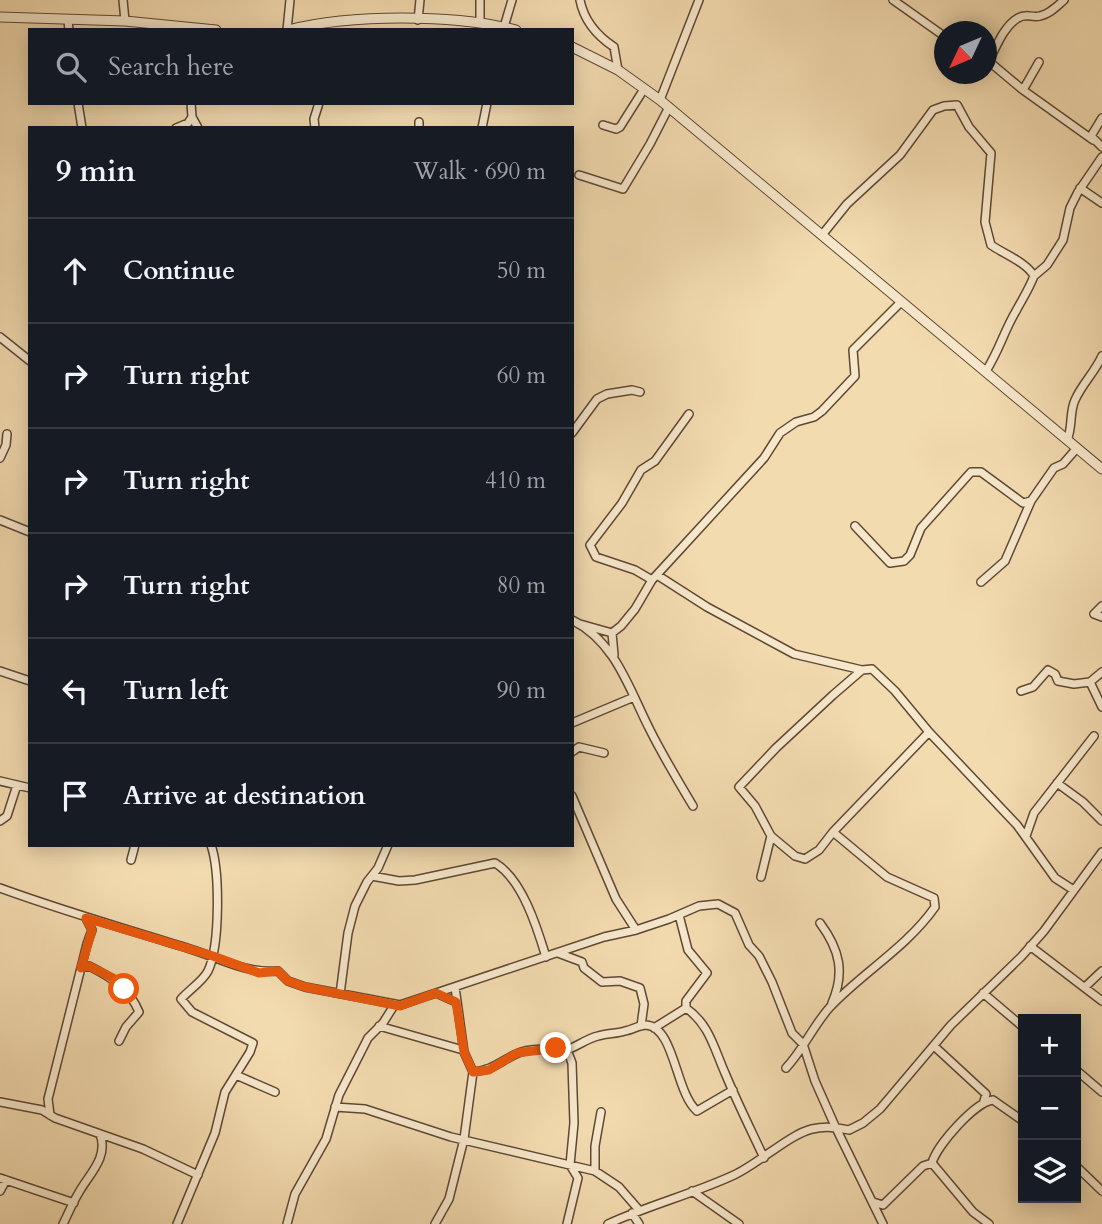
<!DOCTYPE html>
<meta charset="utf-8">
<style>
body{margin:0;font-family:Cardo,serif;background:#20242c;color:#f1f3f6}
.controls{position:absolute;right:21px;bottom:21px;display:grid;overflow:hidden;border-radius:0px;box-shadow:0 4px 18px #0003}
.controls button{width:63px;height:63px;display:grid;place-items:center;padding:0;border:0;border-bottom:2px solid #363941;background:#171b24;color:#f1f3f6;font:35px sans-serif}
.compass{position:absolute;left:934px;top:21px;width:63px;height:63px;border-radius:50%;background:#171b24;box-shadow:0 4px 18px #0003;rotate:226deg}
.stop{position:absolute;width:21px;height:21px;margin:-16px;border:5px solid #ea580c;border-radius:50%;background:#fff}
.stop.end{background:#ea580c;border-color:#fff;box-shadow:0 2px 7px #0008}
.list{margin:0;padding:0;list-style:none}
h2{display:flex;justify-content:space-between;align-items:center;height:91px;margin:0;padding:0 28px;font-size:30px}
h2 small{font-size:23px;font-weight:400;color:#9ea1a6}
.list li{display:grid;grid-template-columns:46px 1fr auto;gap:21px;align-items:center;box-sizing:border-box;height:105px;padding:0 28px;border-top:2px solid #363941}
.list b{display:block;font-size:26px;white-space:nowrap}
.list em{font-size:23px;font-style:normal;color:#9ea1a6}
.icon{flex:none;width:38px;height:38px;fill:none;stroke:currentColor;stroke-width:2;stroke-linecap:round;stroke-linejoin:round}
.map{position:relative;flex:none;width:1102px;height:1224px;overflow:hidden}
.search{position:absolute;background:#171b24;box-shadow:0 4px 18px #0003;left:28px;top:28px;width:546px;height:77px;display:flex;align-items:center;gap:18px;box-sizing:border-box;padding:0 24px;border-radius:0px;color:#9ea1a6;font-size:26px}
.panel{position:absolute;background:#171b24;box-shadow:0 4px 18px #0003;left:28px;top:126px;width:546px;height:721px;border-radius:0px}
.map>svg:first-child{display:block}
</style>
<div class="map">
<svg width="1102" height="1224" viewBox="0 0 1102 1224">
<rect width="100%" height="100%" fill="#f3dbb0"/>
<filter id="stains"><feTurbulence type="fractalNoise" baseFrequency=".00286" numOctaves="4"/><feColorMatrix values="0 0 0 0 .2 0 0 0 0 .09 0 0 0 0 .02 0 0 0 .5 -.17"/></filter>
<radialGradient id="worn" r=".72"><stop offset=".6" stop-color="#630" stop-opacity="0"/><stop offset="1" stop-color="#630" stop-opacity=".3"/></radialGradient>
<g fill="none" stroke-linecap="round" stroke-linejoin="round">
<defs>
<path id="minor" d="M123 0 125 21
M480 0V22
M580 0C584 21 596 35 614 47L618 70
M893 0 944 36
M418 20 420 0
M68 21 69 30
M504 27 512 0
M287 30 290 0
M986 59 1023 90 1093 140
M989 61C996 47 1004 26 1018 18 1026 13 1032 18 1040 16 1050 14 1057 6 1064 0
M1023 90 1039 62
M660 100 699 0
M78 103 82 128
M191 103 192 117 198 128
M1102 118 1091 136 1102 147
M603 125 616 129 620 127 644 89
M176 128 188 123 192 117
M315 128 314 119 319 103
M419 128V122
M482 128 487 103
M579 175 623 189 650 144 669 107
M1080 188 1102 203
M822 235 847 204 900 155 933 110 944 106 957 105 969 127 991 153 985 222 991 245C1004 254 1026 262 1034 276 1029 289 1023 298 1016 311 1004 331 999 351 986 371
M1034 276 1047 265 1063 240 1070 208 1078 192 1102 157
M0 337 30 361
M572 433 597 399 607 394 632 390 640 392
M1067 440C1073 427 1069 413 1075 400 1082 384 1095 372 1102 356
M0 458 6 445 7 434
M0 520 30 532
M855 526 890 563 904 561 910 555 921 528 971 472H981L1023 503 1031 501 1054 468 1063 464 1077 448
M657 575 707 607 794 654 862 670
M652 580 635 570 596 557 590 545 622 503 641 470 655 461 689 414
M981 582 1005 561 1031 501
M1102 606 1094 614 1102 617
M572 620C616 642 629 689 650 730 663 756 678 781 693 806
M580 624 612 633 621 626 635 609 652 580 764 458 780 433 796 422 814 417 822 411 855 376 853 350 901 302
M612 633 614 655
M0 671 30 681
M1102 672 1090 682 1102 707
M1021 691 1033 687 1048 670 1055 674 1058 681 1074 684 1090 682
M572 723 634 697
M572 752 579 747 604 753
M0 781 30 788
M1057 783 1083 802 1102 821
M572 796 616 899 636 930 669 919 699 906 718 904 735 913 749 945 759 956 772 982 792 1033 803 1044 815 1081 835 1126 883 1224
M0 821 7 816 17 785
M771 836 795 856 805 859 819 850 833 832
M1026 836 1034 813 1094 736
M131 860 135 845
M372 876 399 881 415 880 495 863C522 879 537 927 546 957
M761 877 771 836 755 806 739 787 776 748 833 695 862 670 872 669 895 691 929 732 1017 825 1055 878 1072 889
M0 888C63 911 126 929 190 949 220 958 246 974 278 971L288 981 305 987 400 1005 604 937 636 930
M679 915 688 950 707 973 686 1001V1008C709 1024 714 1048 725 1073 737 1102 751 1130 764 1158
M820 923C840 950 845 973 832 1003
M1030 946 1102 1001
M558 953 582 962 584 968 602 982 620 981 640 988 644 1004 641 1026
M81 968 89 966C111 977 129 988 139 1012L126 1027 119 1041
M1085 987 1102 971
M436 993 456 1002
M983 993 1023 1027
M340 994 348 933 355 906 367 882 378 868 388 845
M379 1026 463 1050
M654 1028 686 1008
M934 1046 986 1094 984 1101
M563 1051C576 1048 585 1039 598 1036 607 1033 616 1034 625 1031 632 1030 639 1025 646 1025 675 1027 675 1092 697 1111L733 1090
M786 1068C803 1050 813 1026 830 1007 862 973 907 947 935 907L934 898 887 877 833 832 929 732
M1076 1070 1102 1092
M473 1072C492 1070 498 1063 514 1055 530 1047 554 1048 569 1055L572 1063 574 1123 570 1165 578 1178 567 1224
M236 1075 275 1092
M0 1102 42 1110 55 1118 143 1149 198 1175
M335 1107 365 1109 451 1137 595 1171 619 1187 639 1210
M50 1115 48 1099 87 944 92 930 86 918
M932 1163 973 1212 989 1224
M1076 1166 1102 1191
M595 1171V1146L601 1112
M0 1178 74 1203
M0 1191 6 1180
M692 1191 739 1224
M873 1202 883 1205 923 1166 932 1163C937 1145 975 1102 993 1100L1023 1121
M632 1213 639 1224
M63 1224C68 1214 72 1204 78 1194 88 1175 109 1158 100 1134
M177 1224 215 1133 225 1092 250 1052 253 1043 192 1012 181 999C189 990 203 981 208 971 220 946 220 871 211 845
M287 1224 295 1194 326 1139 339 1095 368 1038 383 1023 395 1004
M435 1224 449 1199 464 1139 473 1072 464 1052 455 987
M608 1224C649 1205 693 1194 734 1175 758 1164 790 1134 812 1129 825 1126 836 1127 849 1130L863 1123 880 1109 951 1025 1021 957 1044 931 1102 852"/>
<path id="tertiary" d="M0 17 125 21 216 30
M288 30C351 14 453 14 516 30
M572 47 618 70 660 100 1102 469"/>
</defs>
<use href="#minor" stroke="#5f4834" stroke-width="10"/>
<use href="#tertiary" stroke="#5f4834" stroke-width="11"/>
<use href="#minor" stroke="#f7e8cc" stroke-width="7"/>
<use href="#tertiary" stroke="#f7e8cc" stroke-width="9"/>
</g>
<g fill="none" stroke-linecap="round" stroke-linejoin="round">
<path stroke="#ea580c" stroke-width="9" d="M124 989 113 978 89 966 81 968 92 930 86 918 213 956 259 973 278 971 288 981 305 987 400 1006 436 993 456 1002 464 1052 473 1072 489 1070 517 1053 556 1048"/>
</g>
<rect width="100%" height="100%" filter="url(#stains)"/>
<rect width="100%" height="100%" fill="url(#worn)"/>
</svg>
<div class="controls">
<button>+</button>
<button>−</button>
<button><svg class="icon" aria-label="layers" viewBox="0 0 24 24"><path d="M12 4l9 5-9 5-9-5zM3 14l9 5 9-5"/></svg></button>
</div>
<svg class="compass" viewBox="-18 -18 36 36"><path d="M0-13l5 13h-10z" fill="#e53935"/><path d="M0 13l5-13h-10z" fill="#9ea1a6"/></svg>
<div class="stop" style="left:124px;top:989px"></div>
<div class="stop end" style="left:556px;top:1048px"></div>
<div class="search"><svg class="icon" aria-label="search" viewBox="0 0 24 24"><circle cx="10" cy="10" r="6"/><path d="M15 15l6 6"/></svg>Search here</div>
<section class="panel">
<h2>9 min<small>Walk · 690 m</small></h2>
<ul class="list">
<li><svg class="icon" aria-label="ahead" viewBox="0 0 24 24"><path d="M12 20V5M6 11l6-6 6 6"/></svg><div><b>Continue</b></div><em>50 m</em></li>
<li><svg class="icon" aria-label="right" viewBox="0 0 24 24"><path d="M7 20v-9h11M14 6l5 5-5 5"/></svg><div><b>Turn right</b></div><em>60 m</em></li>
<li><svg class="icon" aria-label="right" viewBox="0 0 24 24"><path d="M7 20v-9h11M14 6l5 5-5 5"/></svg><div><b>Turn right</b></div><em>410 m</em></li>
<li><svg class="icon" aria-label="right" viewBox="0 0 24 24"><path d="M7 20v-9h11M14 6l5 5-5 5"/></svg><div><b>Turn right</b></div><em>80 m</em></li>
<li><svg class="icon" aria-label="left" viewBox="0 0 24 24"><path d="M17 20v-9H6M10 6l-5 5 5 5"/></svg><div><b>Turn left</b></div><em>90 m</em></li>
<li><svg class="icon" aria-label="arrive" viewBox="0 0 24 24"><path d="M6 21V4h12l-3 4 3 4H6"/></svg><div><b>Arrive at destination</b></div></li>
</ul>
</section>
</div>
